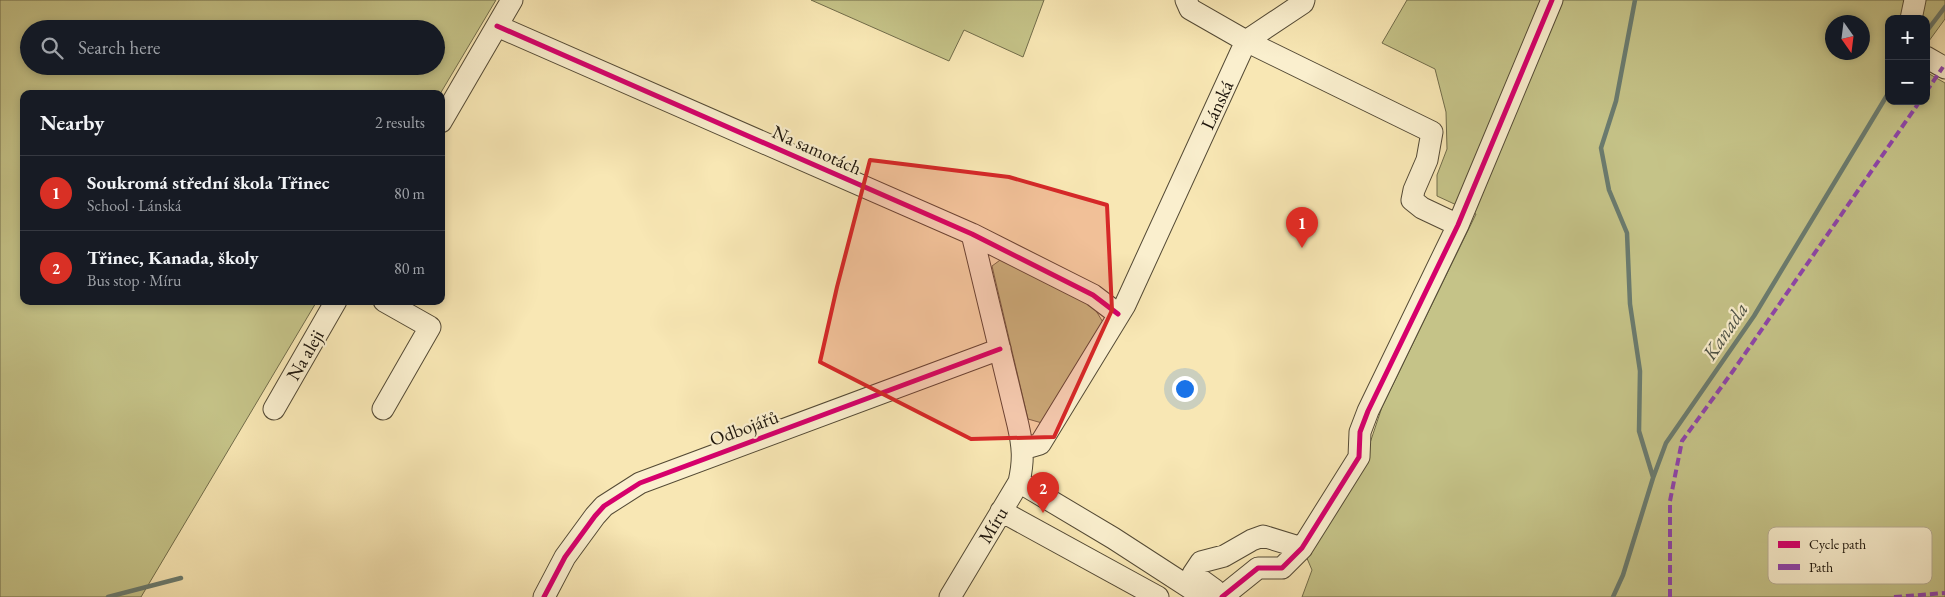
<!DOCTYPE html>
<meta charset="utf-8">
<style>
body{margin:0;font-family:"EB Garamond",serif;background:#20242c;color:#f1f3f6}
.controls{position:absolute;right:15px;top:15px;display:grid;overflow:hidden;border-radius:10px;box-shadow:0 2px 8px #0003}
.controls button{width:45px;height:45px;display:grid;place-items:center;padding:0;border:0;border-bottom:1px solid #363941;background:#171b24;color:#f1f3f6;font:25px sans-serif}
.compass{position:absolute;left:1825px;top:15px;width:45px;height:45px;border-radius:50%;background:#171b24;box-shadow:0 2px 8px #0003;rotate:166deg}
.you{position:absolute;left:1184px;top:388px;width:18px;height:18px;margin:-12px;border:4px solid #fff;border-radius:50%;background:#1a73e8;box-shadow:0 0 0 8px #1a73e833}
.badge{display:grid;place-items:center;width:32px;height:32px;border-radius:50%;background:#d93025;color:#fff;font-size:16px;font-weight:700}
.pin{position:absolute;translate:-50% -41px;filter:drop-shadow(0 1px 2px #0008)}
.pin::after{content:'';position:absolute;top:26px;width:18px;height:15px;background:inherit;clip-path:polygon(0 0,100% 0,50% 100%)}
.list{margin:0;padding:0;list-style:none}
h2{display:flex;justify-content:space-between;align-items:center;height:65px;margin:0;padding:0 20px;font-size:21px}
h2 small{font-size:16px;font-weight:400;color:#9ea1a6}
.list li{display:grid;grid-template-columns:32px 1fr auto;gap:15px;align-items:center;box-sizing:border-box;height:75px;padding:0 20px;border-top:1px solid #363941}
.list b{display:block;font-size:19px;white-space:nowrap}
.list p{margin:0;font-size:16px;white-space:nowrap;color:#9ea1a6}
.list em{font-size:16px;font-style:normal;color:#9ea1a6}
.icon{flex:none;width:28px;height:28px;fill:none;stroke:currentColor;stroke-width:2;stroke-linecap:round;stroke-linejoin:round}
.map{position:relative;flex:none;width:1945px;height:597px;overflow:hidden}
.search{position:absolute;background:#171b24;box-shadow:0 2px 8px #0003;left:20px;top:20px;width:425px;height:55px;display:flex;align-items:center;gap:12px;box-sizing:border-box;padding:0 18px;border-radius:28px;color:#9ea1a6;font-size:19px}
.panel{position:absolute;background:#171b24;box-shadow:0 2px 8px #0003;left:20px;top:90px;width:425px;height:215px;border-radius:10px}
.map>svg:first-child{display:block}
</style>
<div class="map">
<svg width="1945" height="597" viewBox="0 0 1945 597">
<rect width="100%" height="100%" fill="#f8e7b4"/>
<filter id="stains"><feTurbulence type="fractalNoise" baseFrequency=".004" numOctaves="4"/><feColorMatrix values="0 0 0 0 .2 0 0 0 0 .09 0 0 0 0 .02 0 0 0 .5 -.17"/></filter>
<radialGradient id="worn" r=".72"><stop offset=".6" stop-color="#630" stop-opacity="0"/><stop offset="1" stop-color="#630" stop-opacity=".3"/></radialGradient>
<path fill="#c5c388" stroke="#716c4a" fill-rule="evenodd" d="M0 0H496L440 94H24V301H317L141 597H0ZM29 29H436V66H29Z
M811 0H1044L1023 57 964 30 949 61Z
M1407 0H1945V19L1926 45V19H1889V101H1926V72L1945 83V597H1302L1312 570 1306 556 1365 458 1382 407 1476 214 1437 196V175L1447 149 1446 112 1435 69 1382 43ZM1832 22H1862V52H1832Z
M1007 255 1089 299 1104 324 1042 423 1028 419 992 266Z"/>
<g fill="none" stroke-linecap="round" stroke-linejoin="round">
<path stroke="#6a7b6f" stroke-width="4.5" d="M1635 0 1616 101 1601 148 1609 190 1627 233 1630 304 1640 371 1639 431 1653 477
M1926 32 1945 7
M108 597 181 578
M1613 597 1623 575 1653 478 1666 443 1754 316 1889 92"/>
<defs>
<path id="minor" d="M1186 0 1190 9 1246 41 1432 132 1427 160 1414 190 1412 200 1422 208 1458 225
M1911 19 1915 0
M497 26 972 234 1093 295 1118 314
M1246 41 1303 3 1304 0
M1926 57 1945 68
M441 122 512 0
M274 409 336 301
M383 409 430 327 384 301
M1023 449 1040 444 1125 305 1246 41
M1019 482 1113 538 1204 597
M1001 511 1158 597
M1215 590 1193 574 1201 562 1224 556 1252 540 1263 536 1302 548
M544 597 565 557 595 516 604 506 640 483 1000 349
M950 597 1019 482C1024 460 1023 447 1018 425L972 234
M1222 597 1258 568H1282L1302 548 1359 457 1360 432 1368 411 1458 225 1552 0"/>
</defs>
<use href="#minor" stroke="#544a35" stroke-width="23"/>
<use href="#minor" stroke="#faefce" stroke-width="21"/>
<path stroke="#8e44ad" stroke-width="4" stroke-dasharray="8 4" stroke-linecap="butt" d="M1926 92 1943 67
M1670 597V501L1682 441 1733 371 1920 101
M1894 597 1945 593"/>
<defs>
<path id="cycleway" d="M497 26 972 234 1093 295 1118 314
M544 597 565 557 595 516 604 506 640 483 1000 349
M1222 597 1258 568H1282L1302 548 1359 457 1360 432 1368 411 1458 225 1552 0"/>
</defs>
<use href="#cycleway" stroke="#faefce" stroke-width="8"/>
<use href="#cycleway" stroke="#d6006c" stroke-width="5"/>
</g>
<path fill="#d62828" fill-opacity="0.2" stroke="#d62828" stroke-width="4" stroke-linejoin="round" d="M870 160 1009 177 1107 205 1112 310 1054 437 971 439 820 362 837 287Z"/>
<g text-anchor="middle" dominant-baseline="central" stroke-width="4.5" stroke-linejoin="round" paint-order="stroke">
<g font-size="19" fill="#1d150b" stroke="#faefce">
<text transform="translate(1217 105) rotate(-65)">Lánská</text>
<text transform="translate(817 150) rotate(24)">Na samotách</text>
<text transform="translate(305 355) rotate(-60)">Na aleji</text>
<text transform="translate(744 428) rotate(-20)">Odbojářů</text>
<text transform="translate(993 525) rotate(-59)">Míru</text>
</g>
<g font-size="20" font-style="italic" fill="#4a5045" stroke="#faefce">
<text transform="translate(1725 331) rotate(-56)">Kanada</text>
</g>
</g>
<rect x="1768" y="527" width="164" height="57" rx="8" fill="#faefce" stroke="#b8ae94" stroke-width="1"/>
<rect x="1778" y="541" width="22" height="7" fill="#d6006c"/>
<rect x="1778" y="564" width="22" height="6" fill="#8e44ad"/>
<g font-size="14" fill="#1d150b">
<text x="1809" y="549">Cycle path</text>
<text x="1809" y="572">Path</text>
</g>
<rect width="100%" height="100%" filter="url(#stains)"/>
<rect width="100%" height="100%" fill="url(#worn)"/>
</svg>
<div class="controls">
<button>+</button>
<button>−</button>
</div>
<svg class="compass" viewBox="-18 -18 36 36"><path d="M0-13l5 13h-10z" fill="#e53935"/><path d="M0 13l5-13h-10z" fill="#9ea1a6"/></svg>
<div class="you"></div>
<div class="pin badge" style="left:1302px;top:248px">1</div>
<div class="pin badge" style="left:1043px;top:513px">2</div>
<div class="search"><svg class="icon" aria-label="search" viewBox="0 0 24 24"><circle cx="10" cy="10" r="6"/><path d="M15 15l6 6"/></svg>Search here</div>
<section class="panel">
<h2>Nearby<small>2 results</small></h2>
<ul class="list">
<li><span class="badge">1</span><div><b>Soukromá střední škola Třinec</b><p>School · Lánská</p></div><em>80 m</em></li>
<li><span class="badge">2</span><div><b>Třinec, Kanada, školy</b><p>Bus stop · Míru</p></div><em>80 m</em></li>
</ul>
</section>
</div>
